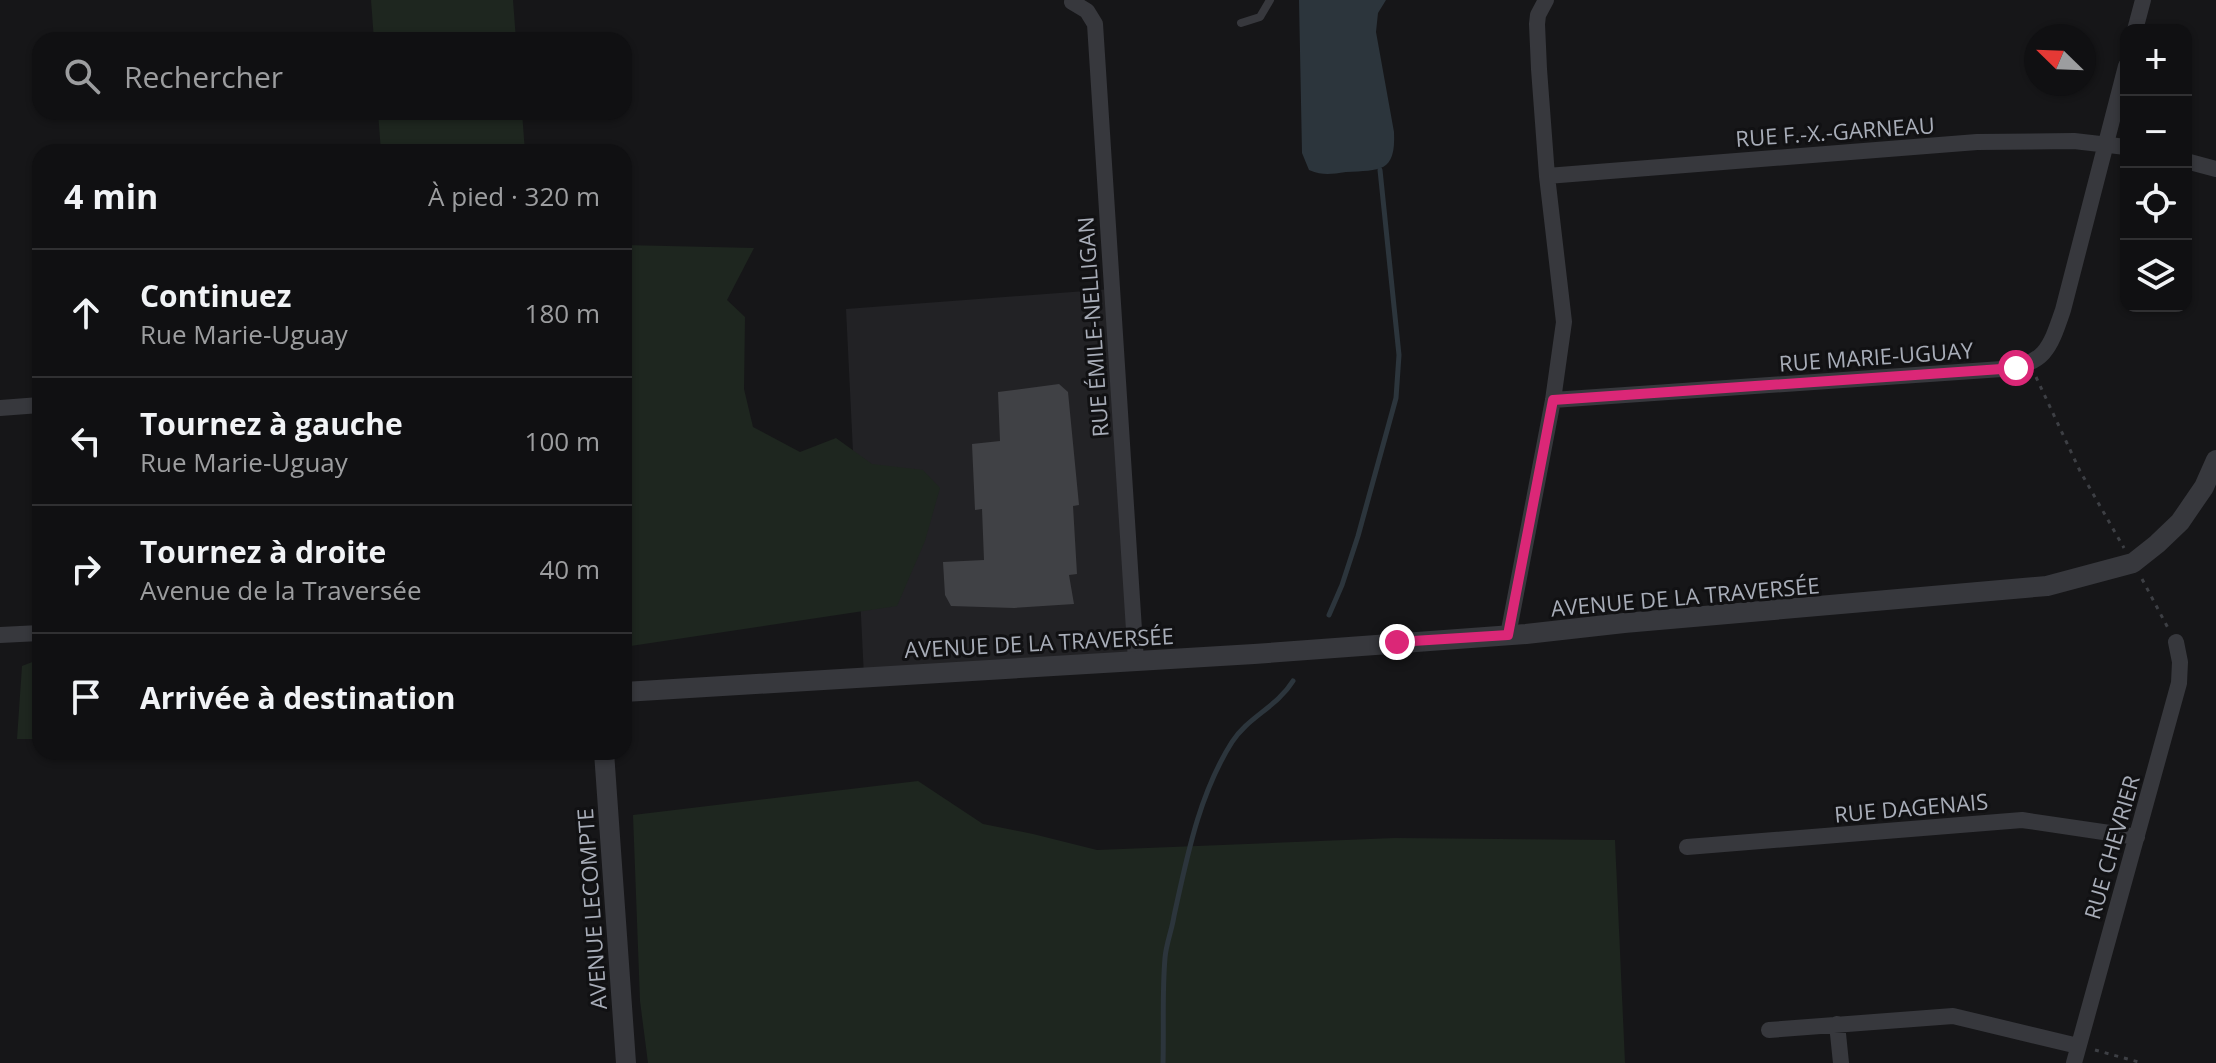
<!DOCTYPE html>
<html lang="fr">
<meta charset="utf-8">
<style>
body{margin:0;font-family:"Open Sans",sans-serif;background:#19191b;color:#f1f3f6}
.controls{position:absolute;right:24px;top:24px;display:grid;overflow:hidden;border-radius:16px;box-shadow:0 2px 6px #0004}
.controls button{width:72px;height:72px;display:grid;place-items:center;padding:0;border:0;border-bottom:2px solid #303032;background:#101012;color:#f1f3f6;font:40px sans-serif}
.compass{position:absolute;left:2024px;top:24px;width:72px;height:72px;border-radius:50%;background:#101012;box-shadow:0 2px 6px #0004;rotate:293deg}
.stop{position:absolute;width:24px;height:24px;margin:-18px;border:6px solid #db2777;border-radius:50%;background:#fff}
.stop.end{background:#db2777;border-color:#fff;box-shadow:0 2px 8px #0008}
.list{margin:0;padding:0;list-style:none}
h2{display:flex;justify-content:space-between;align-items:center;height:104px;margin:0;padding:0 32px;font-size:34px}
h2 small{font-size:26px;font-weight:400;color:#9c9d9f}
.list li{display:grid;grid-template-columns:52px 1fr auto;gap:24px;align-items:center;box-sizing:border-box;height:128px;padding:0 32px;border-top:2px solid #303032}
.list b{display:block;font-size:30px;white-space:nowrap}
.list p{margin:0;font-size:26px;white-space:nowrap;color:#9c9d9f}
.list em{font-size:26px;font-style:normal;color:#9c9d9f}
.icon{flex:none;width:44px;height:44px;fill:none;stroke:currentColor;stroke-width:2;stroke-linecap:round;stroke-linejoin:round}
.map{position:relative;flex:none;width:2216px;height:1063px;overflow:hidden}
.search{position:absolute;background:#101012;box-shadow:0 2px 6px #0004;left:32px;top:32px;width:600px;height:88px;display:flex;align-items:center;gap:20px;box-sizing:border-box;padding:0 28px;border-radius:24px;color:#9c9d9f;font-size:30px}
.panel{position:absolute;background:#101012;box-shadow:0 2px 6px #0004;left:32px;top:144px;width:600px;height:616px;border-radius:24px}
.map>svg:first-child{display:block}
</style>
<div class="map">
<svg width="2216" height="1063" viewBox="0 0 2216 1063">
<rect width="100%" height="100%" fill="#161618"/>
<path fill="#222225" d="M1112 289 1136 661 864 677 846 309Z"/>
<path fill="#1e261f" d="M371 0H513L516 40H374Z
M378 112H522L525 152H381Z
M624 245 754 248 727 300 745 317 744 389 753 427 800 452 836 438 872 464 923 470 940 488 925 541 897 606 624 647Z
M40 659V739H17L22 666Z
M918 781 983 824 1033 834 1097 850 1395 838 1615 840 1625 1063H648L640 1001 633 815Z"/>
<path fill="#2c353c" d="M1299 0H1386L1378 13 1376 32 1394 132C1396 173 1380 170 1346 172 1331 174 1324 176 1309 170L1302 153Z"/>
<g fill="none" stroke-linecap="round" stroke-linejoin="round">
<path stroke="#2c353c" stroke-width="5" d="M1329 615 1342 585 1358 536 1396 398 1399 355 1380 170
M1163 1063C1164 1028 1162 993 1165 958 1166 944 1172 930 1174 916 1187 857 1199 794 1232 742 1248 717 1277 707 1293 681"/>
</g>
<path fill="#404145" d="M1059 384 1068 392 1079 505 1073 506 1077 574 1069 575 1074 604 1014 608 951 606 945 595 943 562 984 560 982 509 975 510 972 444 1000 441 998 392Z"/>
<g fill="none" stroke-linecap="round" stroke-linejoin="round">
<path stroke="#3d3f44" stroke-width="3" stroke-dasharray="4 6" stroke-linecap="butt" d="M2036 377 2080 471 2124 548
M2142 579 2168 628
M2095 1050 2142 1063"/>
<path stroke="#37383d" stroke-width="8" d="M1241 23 1260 17 1270 0"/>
<path stroke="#37383d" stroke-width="16" d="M1072 2 1087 11 1095 24 1136 661
M2135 30 2143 0
M2186 161 2216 169
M1547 176 1977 142 2074 141 2126 147
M1553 400 2002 369C2045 365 2050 348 2063 310L2126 66
M0 408 40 405
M0 635 40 633
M1508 635 1553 400 1564 322 1547 176 1539 69 1537 24 1538 15 1546 0
M1687 847 2022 820 2137 837
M1837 1024 1841 1063
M1769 1030 1953 1016 2078 1046
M2074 1063 2179 683 2180 662 2176 642"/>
<path stroke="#37383d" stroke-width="20" d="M624 692 1254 654 1526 634 1624 623 2047 586 2133 563 2157 544 2180 522 2204 487 2216 460
M604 752 626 1063"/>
</g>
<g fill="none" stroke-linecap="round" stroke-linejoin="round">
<path stroke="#db2777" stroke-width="10" d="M1397 642 1508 635 1553 400 2016 368"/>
</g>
<g text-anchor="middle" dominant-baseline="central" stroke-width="6" stroke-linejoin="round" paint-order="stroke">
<g font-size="22" fill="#a8adb8" stroke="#111113">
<text transform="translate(1835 131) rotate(-4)">RUE F.-X.-GARNEAU</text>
<text transform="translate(1092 327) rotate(-94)">RUE ÉMILE-NELLIGAN</text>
<text transform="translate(1876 356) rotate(-4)">RUE MARIE-UGUAY</text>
<text transform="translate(1685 596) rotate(-5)">AVENUE DE LA TRAVERSÉE</text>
<text transform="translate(1039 642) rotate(-3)">AVENUE DE LA TRAVERSÉE</text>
<text transform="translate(1911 807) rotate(-5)">RUE DAGENAIS</text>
<text transform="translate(2111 847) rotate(-74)">RUE CHEVRIER</text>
<text transform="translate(591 909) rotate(-94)">AVENUE LECOMPTE</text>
</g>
</g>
</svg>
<div class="controls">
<button>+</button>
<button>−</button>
<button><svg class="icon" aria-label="locate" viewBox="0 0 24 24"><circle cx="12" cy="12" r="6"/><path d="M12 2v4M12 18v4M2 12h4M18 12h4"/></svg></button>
<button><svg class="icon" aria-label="layers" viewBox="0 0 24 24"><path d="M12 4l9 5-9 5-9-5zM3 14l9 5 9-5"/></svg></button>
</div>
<svg class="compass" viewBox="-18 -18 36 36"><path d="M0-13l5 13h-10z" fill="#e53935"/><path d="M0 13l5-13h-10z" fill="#9c9d9f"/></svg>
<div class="stop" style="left:2016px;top:368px"></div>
<div class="stop end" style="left:1397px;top:642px"></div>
<div class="search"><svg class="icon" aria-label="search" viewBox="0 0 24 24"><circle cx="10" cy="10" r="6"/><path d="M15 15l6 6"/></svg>Rechercher</div>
<section class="panel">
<h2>4 min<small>À pied · 320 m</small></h2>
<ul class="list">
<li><svg class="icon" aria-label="ahead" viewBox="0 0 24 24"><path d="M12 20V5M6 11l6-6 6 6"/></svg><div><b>Continuez</b><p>Rue Marie-Uguay</p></div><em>180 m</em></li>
<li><svg class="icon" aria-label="left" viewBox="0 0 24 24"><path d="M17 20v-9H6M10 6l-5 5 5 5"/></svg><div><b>Tournez à gauche</b><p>Rue Marie-Uguay</p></div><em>100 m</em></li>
<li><svg class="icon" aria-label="right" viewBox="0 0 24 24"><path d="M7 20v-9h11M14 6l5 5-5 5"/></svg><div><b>Tournez à droite</b><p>Avenue de la Traversée</p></div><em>40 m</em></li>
<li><svg class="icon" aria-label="arrive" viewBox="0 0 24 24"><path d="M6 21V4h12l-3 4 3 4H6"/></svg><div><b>Arrivée à destination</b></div></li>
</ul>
</section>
</div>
